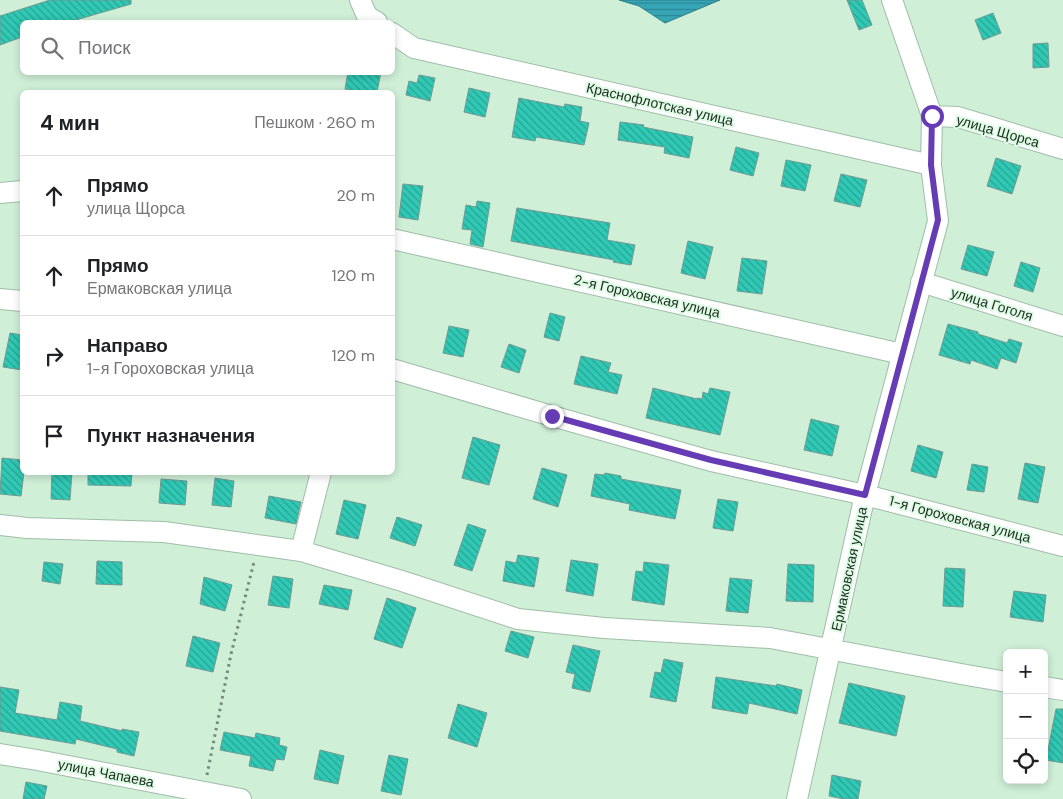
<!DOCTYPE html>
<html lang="ru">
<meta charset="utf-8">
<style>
body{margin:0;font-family:"DM Sans",sans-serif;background:#f2f2f2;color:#202124}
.controls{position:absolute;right:15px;bottom:15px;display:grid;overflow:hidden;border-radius:8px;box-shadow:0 2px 8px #0003}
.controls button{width:45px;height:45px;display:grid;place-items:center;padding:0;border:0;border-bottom:1px solid #e0e0e0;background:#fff;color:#202124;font:25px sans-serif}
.stop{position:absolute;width:15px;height:15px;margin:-11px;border:4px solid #663cb4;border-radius:50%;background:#fff}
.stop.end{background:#663cb4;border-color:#fff;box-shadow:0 1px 5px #0008}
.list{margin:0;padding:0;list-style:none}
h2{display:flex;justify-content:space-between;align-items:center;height:65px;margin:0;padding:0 20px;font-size:21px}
h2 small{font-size:16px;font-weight:400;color:#757577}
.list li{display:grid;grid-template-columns:32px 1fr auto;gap:15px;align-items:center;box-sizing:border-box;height:80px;padding:0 20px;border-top:1px solid #e0e0e0}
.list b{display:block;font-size:19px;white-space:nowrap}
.list p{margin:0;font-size:16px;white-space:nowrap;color:#757577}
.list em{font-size:16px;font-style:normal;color:#757577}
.icon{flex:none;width:28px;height:28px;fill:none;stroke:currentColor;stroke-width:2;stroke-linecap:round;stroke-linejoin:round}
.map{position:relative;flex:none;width:1063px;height:799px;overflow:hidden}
.search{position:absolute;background:#fff;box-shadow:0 2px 8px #0003;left:20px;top:20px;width:375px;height:55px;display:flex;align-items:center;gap:12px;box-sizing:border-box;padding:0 18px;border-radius:8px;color:#757577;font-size:19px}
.panel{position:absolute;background:#fff;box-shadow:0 2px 8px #0003;left:20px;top:90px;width:375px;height:385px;border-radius:8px}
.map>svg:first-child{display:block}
</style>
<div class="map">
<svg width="1063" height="799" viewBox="0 0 1063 799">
<defs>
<pattern id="water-rules" width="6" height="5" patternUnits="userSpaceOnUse" patternTransform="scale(1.25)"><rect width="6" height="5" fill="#36a5b6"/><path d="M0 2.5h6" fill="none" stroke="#2d8794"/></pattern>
<pattern id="building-back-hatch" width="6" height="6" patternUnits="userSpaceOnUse" patternTransform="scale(1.25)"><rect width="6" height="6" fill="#30c9b5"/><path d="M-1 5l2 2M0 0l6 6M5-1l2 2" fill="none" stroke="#28a393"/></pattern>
</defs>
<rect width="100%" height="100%" fill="#cfefd7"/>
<path fill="url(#water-rules)" stroke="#2f808a" d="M619 0H720L665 23 639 6Z"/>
<path fill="url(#building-back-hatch)" stroke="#709991" d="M50 0H131V4L69 22H22V37L0 45V16Z
M847 0H862L872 25 859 30Z
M993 13 1001 33 983 40 975 20Z
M1048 43 1049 67 1033 68V44Z
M348 72H381L377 92H364L345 89Z
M419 75 435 78 430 101 406 95 409 81 417 83Z
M469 88 490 93 485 117 464 112Z
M519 98 564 107 565 104 582 107 580 121 589 123 584 145 536 137 535 141 512 137Z
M620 122 644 125 643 127 693 137 689 158 664 153 665 147 618 140Z
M736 147 759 153 753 176 730 170Z
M996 158 1021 166 1012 194 987 186Z
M786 160 811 165 805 191 781 186Z
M841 174 867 180 860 207 834 201Z
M403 184 423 186 418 220 399 217Z
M477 201 490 203 483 247 470 244 472 230 462 229 466 205 476 207Z
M517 208 610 223 607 240 635 245 631 265 613 262 614 260 511 241Z
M688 241 713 247 705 279 681 273Z
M968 245 994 252 987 276 961 269Z
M742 258 767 261 762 294 737 291Z
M1021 262 1040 268 1033 292 1014 286Z
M550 313 565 317 559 341 544 337Z
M948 324 978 332V334L1007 343 1009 339 1022 343 1016 363 1001 358 997 369 971 360 970 364 939 355Z
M449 326 469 330 463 357 443 353Z
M10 333 22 335V370L3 367Z
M509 344 526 350 519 373 501 367Z
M581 356 611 363 608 372 622 375 617 394 574 384Z
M653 388 697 399V398L702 399 703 392 708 394 710 388 730 392 720 435 646 418Z
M811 419 839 426 832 456 804 450Z
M473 437 500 445 489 485 462 478Z
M918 445 943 452 936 478 911 471Z
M2 458 22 460 24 472 21 496 0 494Z
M1025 463 1045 467 1038 503 1018 499Z
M972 464 988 467 984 492 967 490Z
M542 468 567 475 558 507 533 499Z
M52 472H72L70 500 51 499Z
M88 472H132L131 486 88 485Z
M605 473 621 476V479L681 490 675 519 629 510 630 504 591 496 595 474 604 475Z
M215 478 234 481 231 507 212 505Z
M161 479 187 481 185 505 159 503Z
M269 496 301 502 296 524 265 518Z
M718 499 738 502 733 531 713 528Z
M344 500 366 505 358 539 336 534Z
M397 517 422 525 415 546 390 538Z
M468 524 486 530 472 571 454 565Z
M518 555 539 558 534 587 503 581 506 561 516 563Z
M571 560 598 564 593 596 566 591Z
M97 561 122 562V585L96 584Z
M44 562 63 564 60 584 42 581Z
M644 562 669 565 664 605 632 600 636 571 643 572Z
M788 564 814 565 813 602 786 601Z
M945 568 965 569 963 607 943 606Z
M273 576 293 579 289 608 268 605Z
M204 577 232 585 225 611 200 604Z
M730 578 752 580 748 613 726 611Z
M324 585 352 590 348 610 319 604Z
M1014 591 1046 595 1043 622 1010 617Z
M387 598 416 608 402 648 374 639Z
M511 631 534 637 528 658 505 651Z
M193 636 220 643 213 672 186 666Z
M573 645 600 651 590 692 572 688 575 674 566 672Z
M664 659 683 663 676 702 650 697 655 672 661 673Z
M716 677 776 686 777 684 802 690 797 714 749 703 747 714 712 708Z
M849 683 905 696 896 736 839 723Z
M0 687 19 690 15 713 57 720 60 702 82 706 80 721 122 731V729L139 732 134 756 117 752V749L76 739 75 744 0 731Z
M458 704 487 713 477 747 448 738Z
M1056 709H1063V763L1046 760Z
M224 732 255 738 256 733 280 738 279 745 287 747 284 760 276 759 273 771 249 766 251 756 220 750Z
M320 750 344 756 338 784 314 779Z
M389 755 408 759 401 795 381 791Z
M832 775 861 781 858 799H844L829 796Z
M26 782 47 786 44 799H23Z"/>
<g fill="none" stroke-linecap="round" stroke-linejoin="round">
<defs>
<path id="minor" d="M360 0 367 16 377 22
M392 33 414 48 931 165
M932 116 958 117 1063 149
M0 193 22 191
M392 239 902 354
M921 282 1063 326
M0 299 22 301
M392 369 552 416 711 461 865 495 1063 546
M0 525 27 528 164 532 301 551 402 581 518 619 604 628 770 638 961 674 1007 682
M301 551 321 472
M1044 687 1063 690
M0 754 37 760 241 799
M797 799 865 495 938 221 931 165 932 116 892 0"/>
</defs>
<use href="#minor" stroke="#9fbea8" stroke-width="22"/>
<path stroke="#758a7a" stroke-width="3" stroke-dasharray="2.5 4" stroke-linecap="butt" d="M207 775 231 654 254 562"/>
<use href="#minor" stroke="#fff" stroke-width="20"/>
</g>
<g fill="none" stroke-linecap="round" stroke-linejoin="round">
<path stroke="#663cb4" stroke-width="6" d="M552 416 711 460 865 495 938 220 931 165 932 116"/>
</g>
<g text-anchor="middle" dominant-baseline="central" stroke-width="4" stroke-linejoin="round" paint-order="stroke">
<g font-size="14" fill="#1f2b22" stroke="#dcfce4">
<text transform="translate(660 104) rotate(13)">Краснофлотская улица</text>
<text transform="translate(998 131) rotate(16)">улица Щорса</text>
<text transform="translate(647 296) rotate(13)">2-я Гороховская улица</text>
<text transform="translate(992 304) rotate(17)">улица Гоголя</text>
<text transform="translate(960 519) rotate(15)">1-я Гороховская улица</text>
<text transform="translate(849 569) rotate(-78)">Ермаковская улица</text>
<text transform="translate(106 773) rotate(11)">улица Чапаева</text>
</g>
</g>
</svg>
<div class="controls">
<button>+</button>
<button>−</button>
<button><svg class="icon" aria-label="locate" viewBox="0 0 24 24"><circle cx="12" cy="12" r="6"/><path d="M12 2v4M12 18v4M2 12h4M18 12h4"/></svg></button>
</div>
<div class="stop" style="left:932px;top:116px"></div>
<div class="stop end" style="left:552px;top:416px"></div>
<div class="search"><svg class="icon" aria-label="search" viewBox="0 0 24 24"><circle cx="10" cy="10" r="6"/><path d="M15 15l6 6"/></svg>Поиск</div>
<section class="panel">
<h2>4 мин<small>Пешком · 260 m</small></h2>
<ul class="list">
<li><svg class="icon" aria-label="ahead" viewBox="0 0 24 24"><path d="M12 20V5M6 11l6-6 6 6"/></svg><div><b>Прямо</b><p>улица Щорса</p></div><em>20 m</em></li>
<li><svg class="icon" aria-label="ahead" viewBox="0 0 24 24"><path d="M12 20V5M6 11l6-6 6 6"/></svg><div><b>Прямо</b><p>Ермаковская улица</p></div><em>120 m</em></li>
<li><svg class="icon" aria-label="right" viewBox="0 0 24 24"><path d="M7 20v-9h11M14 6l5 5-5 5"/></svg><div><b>Направо</b><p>1-я Гороховская улица</p></div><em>120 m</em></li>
<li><svg class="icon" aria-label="arrive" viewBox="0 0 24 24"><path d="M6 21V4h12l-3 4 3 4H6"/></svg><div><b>Пункт назначения</b></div></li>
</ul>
</section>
</div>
